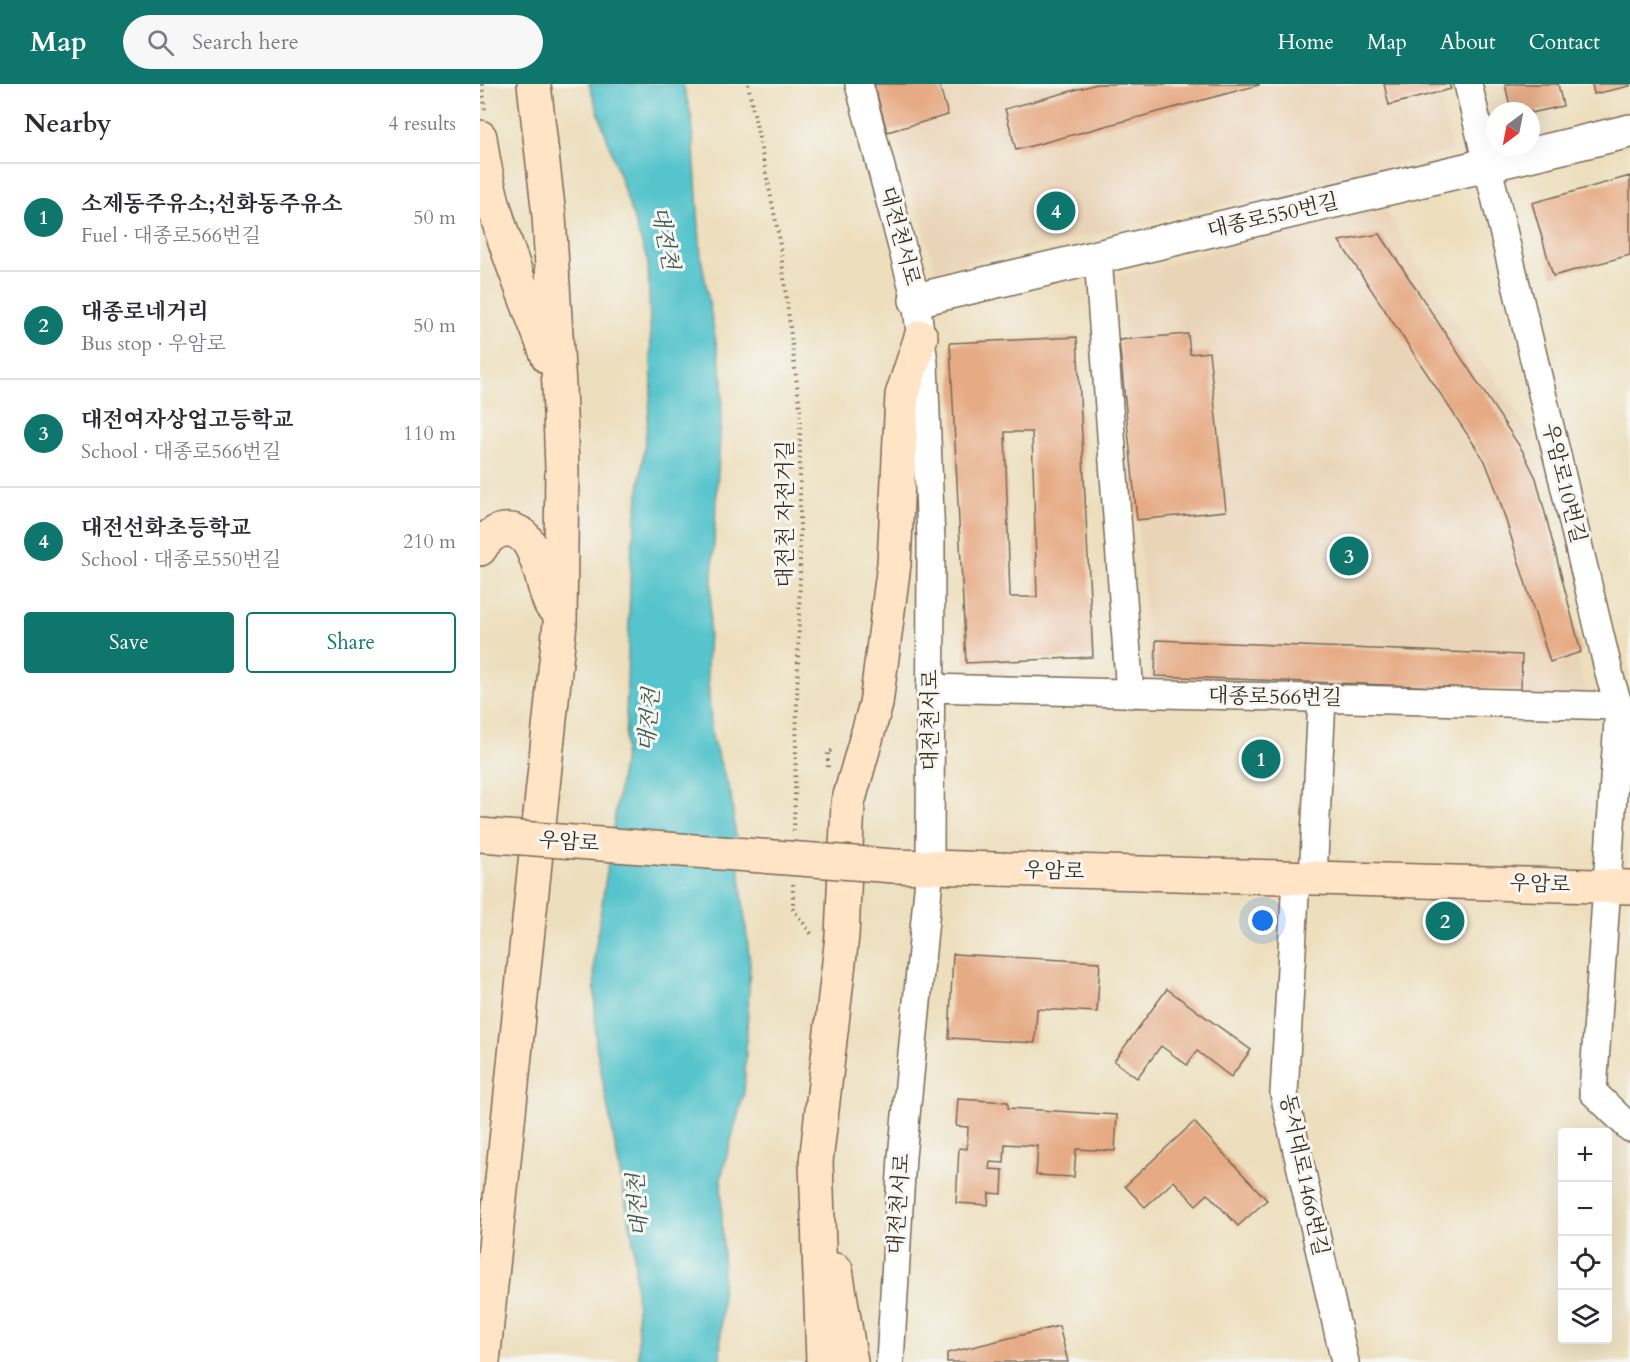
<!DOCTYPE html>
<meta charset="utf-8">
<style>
body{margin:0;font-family:Cardo,"Noto Serif KR",serif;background:#f7f7f7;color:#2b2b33}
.controls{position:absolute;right:18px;bottom:18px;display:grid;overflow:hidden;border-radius:6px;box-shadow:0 6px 24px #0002}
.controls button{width:54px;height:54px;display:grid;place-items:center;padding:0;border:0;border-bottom:2px solid #e1e1e2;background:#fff;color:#2b2b33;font:30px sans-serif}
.compass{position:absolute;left:1006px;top:18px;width:54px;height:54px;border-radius:50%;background:#fff;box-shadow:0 6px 24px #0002;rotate:212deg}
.you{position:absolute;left:783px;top:837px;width:21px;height:21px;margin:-15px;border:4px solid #fff;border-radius:50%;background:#1a73e8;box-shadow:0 0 0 9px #1a73e833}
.badge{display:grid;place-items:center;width:39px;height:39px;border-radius:50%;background:#0f766e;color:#fff;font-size:20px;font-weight:700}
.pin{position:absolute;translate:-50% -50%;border:3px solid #fff;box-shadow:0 2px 6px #0006}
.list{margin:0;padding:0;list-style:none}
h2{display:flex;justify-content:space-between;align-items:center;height:78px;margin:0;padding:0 24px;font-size:26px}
h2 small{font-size:20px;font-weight:400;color:#7c7c81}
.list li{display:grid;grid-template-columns:39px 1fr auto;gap:18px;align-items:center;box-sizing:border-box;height:108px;padding:0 24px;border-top:2px solid #e1e1e2}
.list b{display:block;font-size:22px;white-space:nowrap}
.list p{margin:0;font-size:20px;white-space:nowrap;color:#7c7c81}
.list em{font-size:20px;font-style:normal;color:#7c7c81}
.actions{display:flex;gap:12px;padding:18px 24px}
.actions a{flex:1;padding:14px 0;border:2px solid #0f766e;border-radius:6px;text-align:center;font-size:21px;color:#0f766e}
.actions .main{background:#0f766e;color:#fff}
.icon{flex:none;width:33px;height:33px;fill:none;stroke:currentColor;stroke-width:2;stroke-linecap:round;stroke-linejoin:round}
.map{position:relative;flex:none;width:1150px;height:1278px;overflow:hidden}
header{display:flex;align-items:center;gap:36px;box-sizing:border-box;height:84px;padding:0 30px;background:#0f766e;color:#fff}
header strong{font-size:28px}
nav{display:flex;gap:33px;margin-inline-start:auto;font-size:21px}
.search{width:420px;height:54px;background:#f7f7f7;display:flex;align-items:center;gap:15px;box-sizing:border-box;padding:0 21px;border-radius:33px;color:#7c7c81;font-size:22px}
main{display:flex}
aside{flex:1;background:#fff}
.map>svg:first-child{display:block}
</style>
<header>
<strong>Map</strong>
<div class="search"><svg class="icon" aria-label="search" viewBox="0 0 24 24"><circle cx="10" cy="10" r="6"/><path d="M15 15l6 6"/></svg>Search here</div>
<nav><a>Home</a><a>Map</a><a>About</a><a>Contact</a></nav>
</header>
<main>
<aside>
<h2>Nearby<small>4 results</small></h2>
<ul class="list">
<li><span class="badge">1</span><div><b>소제동주유소;선화동주유소</b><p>Fuel · 대종로566번길</p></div><em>50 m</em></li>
<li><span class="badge">2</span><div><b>대종로네거리</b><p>Bus stop · 우암로</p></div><em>50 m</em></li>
<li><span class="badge">3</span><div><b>대전여자상업고등학교</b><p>School · 대종로566번길</p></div><em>110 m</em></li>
<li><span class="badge">4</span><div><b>대전선화초등학교</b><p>School · 대종로550번길</p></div><em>210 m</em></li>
</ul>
<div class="actions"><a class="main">Save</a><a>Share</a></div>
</aside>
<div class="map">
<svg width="1150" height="1278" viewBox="0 0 1150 1278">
<rect width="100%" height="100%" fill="#f6f6f2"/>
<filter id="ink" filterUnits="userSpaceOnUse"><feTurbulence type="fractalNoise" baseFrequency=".0167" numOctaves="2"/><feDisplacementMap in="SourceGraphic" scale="12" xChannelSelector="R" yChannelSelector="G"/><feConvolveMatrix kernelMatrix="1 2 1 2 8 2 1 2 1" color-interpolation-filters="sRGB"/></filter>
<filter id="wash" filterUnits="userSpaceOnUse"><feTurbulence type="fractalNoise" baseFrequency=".008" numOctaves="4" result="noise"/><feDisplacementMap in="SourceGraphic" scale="24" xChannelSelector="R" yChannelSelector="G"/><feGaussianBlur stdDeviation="1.35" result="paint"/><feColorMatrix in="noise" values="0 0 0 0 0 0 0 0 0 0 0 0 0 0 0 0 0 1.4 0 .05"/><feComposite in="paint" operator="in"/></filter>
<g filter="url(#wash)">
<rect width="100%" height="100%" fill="#eddfbe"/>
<path fill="#ead4b8" d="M402 0H958L972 68 455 187Z
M903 122 951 202 1050 348 1109 622 670 597 640 191Z"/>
<path fill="#57c4cc" stroke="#497775" stroke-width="1.5" d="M109 0H203L212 35 221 174 243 297 227 583 232 654 251 711 270 881 264 1009 241 1093 243 1176 240 1278H159L154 1162 116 961 114 874 145 664 151 473 172 300 168 178Z"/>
<g id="blocks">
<path fill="#e6aa84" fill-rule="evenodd" d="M394 0H459L468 31 407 48Z
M617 0H779V1L536 66 525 25Z
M904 0H969L971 5 909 21Z
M1025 0H1078L1083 22 1051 29V27H1031Z
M1112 0H1150V2L1114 10Z
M1150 92V171L1073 192 1052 119Z
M900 150 1042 366 1056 394 1101 568 1070 578 1017 408 1005 377 859 157Z
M708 250 710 270 729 268 746 427 657 436 639 256Z
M597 253 613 573 486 579 470 259ZM525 348H552L557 513H530Z
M676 556 1042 571 1041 606 675 592Z
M473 870 620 878 617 928 557 925 555 959 469 954Z
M687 905 771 966 751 993 717 967 707 981 681 962 657 994 634 977Z
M478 1015 528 1018V1024L637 1031 635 1067 596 1065 594 1093 556 1091 558 1062 525 1060 524 1079 510 1078 509 1085 523 1086 522 1110 509 1109 508 1121 476 1119 479 1064 487 1065 488 1043 476 1042Z
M714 1038 787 1116 758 1142 728 1110 716 1121 694 1097 665 1123 645 1102Z
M579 1242 588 1278H467V1269Z"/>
</g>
</g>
<g filter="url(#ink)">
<use href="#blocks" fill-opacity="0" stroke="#796956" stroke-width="1.5"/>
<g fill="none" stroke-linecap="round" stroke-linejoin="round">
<defs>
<path id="minor" d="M379 0 436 216 444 279 451 457 450 784 422 1073 410 1278
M988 0 1131 597 1139 622 1113 1008 1150 1044
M618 173 650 610
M450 604 1139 622
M816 794 804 1010 865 1278
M833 794 842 615"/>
<path id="tertiary" d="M436 216 1150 47"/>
<path id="secondary" d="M0 53C9 129 41 201 68 273
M0 465C6 455 13 447 25 446 58 443 60 500 71 521
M414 782 1150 803
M356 1186 371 1278
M3 1278 80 539 82 385 79 302 69 132 54 0
M343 1278 336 1078 362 852 368 719 396 620 414 480 422 311 441 253"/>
</defs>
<use href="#minor" stroke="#796956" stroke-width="30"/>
<use href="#tertiary" stroke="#796956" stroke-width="36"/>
<use href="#secondary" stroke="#796956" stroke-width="36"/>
<path stroke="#796956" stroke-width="4" stroke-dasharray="1.5 4.5" stroke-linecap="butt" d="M2 0 5 26
M268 0 299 153 320 325V493L314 748
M348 683V667H354
M313 800V825L333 852"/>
<use href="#minor" stroke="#fff" stroke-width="27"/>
<use href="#tertiary" stroke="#fff" stroke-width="33"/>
<use href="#secondary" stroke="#ffe4c6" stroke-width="33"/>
<defs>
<path id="secondary-bridge" d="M0 751 414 782"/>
</defs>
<use href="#secondary-bridge" stroke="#796956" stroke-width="36" stroke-linecap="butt"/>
<use href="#secondary-bridge" stroke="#ffe4c6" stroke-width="33"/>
</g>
</g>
<g text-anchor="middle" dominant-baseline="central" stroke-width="6" stroke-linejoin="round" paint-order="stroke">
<g font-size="21" fill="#3b2a1e" stroke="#f6f6f2">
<text transform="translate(793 132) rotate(-13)">대종로550번길</text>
<text transform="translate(420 152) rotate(75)">대전천서로</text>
<text transform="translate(1084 399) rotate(76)">우암로10번길</text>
<text transform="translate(305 430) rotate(-90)">대전천 자전거길</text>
<text transform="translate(795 613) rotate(1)">대종로566번길</text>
<text transform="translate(450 636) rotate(-90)">대전천서로</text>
<text transform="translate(89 758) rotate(4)">우암로</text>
<text transform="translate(574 787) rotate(2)">우암로</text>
<text transform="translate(1060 800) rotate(2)">우암로</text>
<text transform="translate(824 1091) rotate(78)">동서대로1466번길</text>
<text transform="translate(419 1120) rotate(-86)">대전천서로</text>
</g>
<g font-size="22" font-style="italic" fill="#435852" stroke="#f6f6f2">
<text transform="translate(185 154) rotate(79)">대전천</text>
<text transform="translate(169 636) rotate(-85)">대전천</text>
<text transform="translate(158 1121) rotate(-94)">대전천</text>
</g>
</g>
</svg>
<div class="controls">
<button>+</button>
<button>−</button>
<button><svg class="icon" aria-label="locate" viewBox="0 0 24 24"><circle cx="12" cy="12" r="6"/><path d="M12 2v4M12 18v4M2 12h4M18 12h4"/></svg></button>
<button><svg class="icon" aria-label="layers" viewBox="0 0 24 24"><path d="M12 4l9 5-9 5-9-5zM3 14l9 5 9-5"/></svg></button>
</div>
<svg class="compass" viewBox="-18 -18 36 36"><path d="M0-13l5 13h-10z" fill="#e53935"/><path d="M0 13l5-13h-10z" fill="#7c7c81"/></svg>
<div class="you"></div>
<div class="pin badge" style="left:781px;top:675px">1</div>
<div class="pin badge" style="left:965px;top:837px">2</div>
<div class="pin badge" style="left:869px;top:472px">3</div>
<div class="pin badge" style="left:576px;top:127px">4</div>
</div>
</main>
